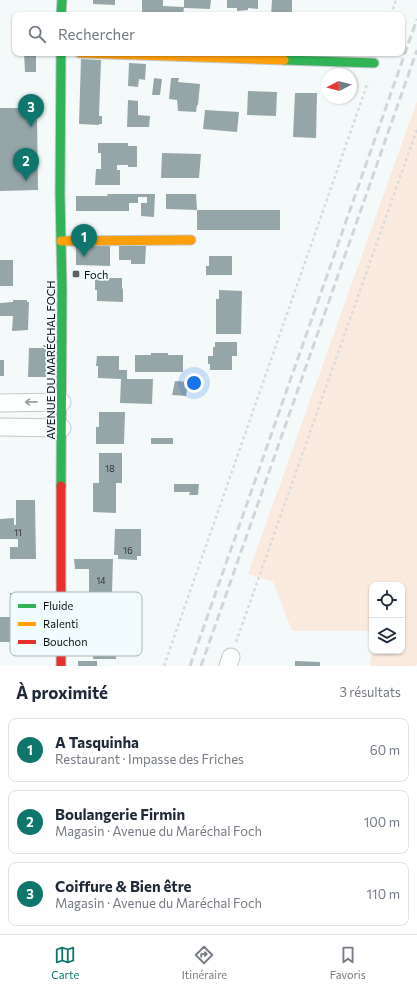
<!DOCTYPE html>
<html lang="fr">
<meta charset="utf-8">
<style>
body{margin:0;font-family:Commissioner,sans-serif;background:#f6f6f7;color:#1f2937}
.controls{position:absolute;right:12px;bottom:12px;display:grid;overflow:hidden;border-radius:8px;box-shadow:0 1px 3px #0004}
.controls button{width:36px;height:36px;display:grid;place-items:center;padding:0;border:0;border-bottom:1px solid #e0e1e3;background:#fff;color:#1f2937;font:20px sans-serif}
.compass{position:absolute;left:321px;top:68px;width:36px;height:36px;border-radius:50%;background:#fff;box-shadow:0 1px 3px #0004;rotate:263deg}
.you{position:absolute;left:194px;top:383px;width:14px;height:14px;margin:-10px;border:3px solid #fff;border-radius:50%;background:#1a73e8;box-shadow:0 0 0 6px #1a73e833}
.badge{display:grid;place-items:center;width:26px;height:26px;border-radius:50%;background:#0f766e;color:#fff;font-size:13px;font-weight:700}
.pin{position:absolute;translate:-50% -33px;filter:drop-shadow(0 1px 2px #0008)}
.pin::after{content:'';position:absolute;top:21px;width:14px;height:12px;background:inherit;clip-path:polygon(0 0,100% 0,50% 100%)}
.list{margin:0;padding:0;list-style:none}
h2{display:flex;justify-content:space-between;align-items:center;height:52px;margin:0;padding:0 16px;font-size:17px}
h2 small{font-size:13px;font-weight:400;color:#747a83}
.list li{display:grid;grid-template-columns:26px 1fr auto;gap:12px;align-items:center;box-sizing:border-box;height:64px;margin:0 8px 8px;padding:0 8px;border:1px solid #e0e1e3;border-radius:8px}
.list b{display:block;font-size:15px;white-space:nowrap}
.list p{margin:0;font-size:13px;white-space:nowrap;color:#747a83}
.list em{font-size:13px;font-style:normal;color:#747a83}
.icon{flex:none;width:22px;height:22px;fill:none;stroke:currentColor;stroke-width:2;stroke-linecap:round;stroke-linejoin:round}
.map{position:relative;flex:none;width:417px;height:666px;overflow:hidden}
.search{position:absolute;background:#fff;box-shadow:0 1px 3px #0004;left:12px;right:12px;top:12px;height:44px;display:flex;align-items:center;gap:10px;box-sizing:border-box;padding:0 14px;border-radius:8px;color:#747a83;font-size:15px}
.sheet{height:268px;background:#fff}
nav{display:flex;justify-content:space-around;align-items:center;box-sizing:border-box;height:56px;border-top:1px solid #e0e1e3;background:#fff;font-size:11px;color:#747a83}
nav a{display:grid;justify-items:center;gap:2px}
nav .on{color:#0f766e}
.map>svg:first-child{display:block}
</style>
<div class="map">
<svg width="417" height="666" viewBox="0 0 417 666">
<rect width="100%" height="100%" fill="#f4fafa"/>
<path fill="#faeade" d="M417 101V664L415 666H370L372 647V651H402V585H372V631H292L273 582 248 574Z"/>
<path fill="#95a6a9" d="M93 0H115V5L93 4Z
M142 0H163V6L184 7 183 15 142 14Z
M184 0H211L210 9 184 8Z
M227 0H258V9L248 8V10L237 11V8H227Z
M272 0H292V15H271Z
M24 53H36V72H25Z
M81 59 101 60 99 116H102V124H99V125L79 124Z
M129 63 146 64 145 80 139 79 138 87 128 86Z
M154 78 162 79 160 95H152Z
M171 78H179L178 82 200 84 198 105H197L196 112 178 111 177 100 169 99Z
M248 91 277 92 276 116 247 115Z
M295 93H317L316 138 293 137Z
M128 100 138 101V115L150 116 149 127H127Z
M0 108H29V116H37L38 190 0 191Z
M205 110 239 112 237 132 203 129Z
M98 143H128V146H137V167H128V165H117V170H120V185H95L96 169H101V153H98Z
M162 153 201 154 199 178H161Z
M107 194H155L154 217 141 216V203H147V197H138V203H129V211H76V196H108Z
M166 194H196L197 210 166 209Z
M197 210H280V230H197Z
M76 246H110V266L76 265Z
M119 246H146L145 264H131V260H119Z
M209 256H232V275H206V266H209Z
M0 260H13V286H0Z
M95 278H122V288L123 289V302L97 301V290H95Z
M219 290 242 291 241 334H216V299H219Z
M13 300H27V302H29L28 330 12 331 13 316H0V303L13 302Z
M215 342H237V356H232V370H210V364H208V356H213V347H215Z
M29 348H46V377H28Z
M151 353H168V355H183V372H135V355H151Z
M97 356H119V370H127V379H153L152 404 120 403 121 379 98 378V366H96Z
M0 360H4V376H0Z
M175 381 188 382 186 396 172 395Z
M99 412H125L124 444H96V427H99Z
M151 438H173V444H151Z
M99 453H122V483H116V513L93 512V483H99Z
M174 484H199L198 495H189L190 492H174Z
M16 500H35L36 559H10V547H18V539H0V519L14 518V525H16Z
M115 529H141V556H137V560L118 559V555H114Z
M74 559H113L112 592H89V569H75Z
M10 593H32V642H0V617H10Z
M94 628 116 629V659H93L94 648H88L89 638H94Z
M78 661H97V666H78Z
M295 661 320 662V666H295Z"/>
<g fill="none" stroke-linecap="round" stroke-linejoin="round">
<defs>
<path id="street" d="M0 403 62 402
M0 427 62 428
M228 666 231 657"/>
<path id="fast" d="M61 15 62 0
M61 53 60 193 62 288 61 486
M284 60 374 63"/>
<path id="slow" d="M80 53 284 60
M61 241 191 240"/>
<path id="jam" d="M61 486V666"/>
</defs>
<use href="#street" stroke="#c4c8c8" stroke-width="19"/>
<use href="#fast" stroke="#c4c8c8" stroke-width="11"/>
<use href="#slow" stroke="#c4c8c8" stroke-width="11"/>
<use href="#jam" stroke="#c4c8c8" stroke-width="11"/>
<path stroke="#d8dadb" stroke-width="2.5" stroke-dasharray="3 3" stroke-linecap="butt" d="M391 15 396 0
M236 642 417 129
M164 666 368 82"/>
<use href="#street" stroke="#fdfefe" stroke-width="17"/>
<use href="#fast" stroke="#30b455" stroke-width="9"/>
<use href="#slow" stroke="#ff9f0a" stroke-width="9"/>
<use href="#jam" stroke="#e5322d" stroke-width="9"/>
<path stroke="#d2d5d5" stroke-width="3" stroke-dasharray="8 4" stroke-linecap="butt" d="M190 666 417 19
M201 666 417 50"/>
</g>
<defs><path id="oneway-shaft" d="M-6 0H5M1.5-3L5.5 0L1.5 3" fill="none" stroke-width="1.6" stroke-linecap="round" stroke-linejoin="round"/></defs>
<use stroke="#9c9e9e" href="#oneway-shaft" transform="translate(31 402) rotate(179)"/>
<rect fill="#5c6161" stroke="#f0fcfe" stroke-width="1.5" x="72" y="270" width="8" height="8" rx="2"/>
<g text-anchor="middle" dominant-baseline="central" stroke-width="3.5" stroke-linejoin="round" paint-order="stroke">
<g font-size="9" fill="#2d3436">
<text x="110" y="468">18</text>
<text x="18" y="532">11</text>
<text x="128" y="550">16</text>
<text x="101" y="580">14</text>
</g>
<g font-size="11" fill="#0a0e0f" stroke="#f0fcfe" text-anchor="start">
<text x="84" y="274">Foch</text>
</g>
<g font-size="11" fill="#0a0e0f" stroke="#f0fcfe">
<text transform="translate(50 360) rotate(-90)">AVENUE DU MARÉCHAL FOCH</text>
</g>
</g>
<rect x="10" y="592" width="132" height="64" rx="6" fill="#f0fcfe" stroke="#abb5b6" stroke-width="1"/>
<rect x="18" y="604" width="18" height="4" fill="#30b455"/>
<rect x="18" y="622" width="18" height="4" fill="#ff9f0a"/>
<rect x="18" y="640" width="18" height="4" fill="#e5322d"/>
<g font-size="11" fill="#0a0e0f">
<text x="43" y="610">Fluide</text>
<text x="43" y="628">Ralenti</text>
<text x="43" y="646">Bouchon</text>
</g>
</svg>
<div class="controls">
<button><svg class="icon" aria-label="locate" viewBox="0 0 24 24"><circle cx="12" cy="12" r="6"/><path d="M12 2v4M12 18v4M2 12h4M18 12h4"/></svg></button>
<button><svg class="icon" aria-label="layers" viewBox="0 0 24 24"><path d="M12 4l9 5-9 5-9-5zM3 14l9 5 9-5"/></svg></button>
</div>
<svg class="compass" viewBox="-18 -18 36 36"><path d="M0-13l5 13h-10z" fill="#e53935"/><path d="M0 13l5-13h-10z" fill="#747a83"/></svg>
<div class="you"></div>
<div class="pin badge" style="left:84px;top:257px">1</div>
<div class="pin badge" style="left:26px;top:181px">2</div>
<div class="pin badge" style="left:31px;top:127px">3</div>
<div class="search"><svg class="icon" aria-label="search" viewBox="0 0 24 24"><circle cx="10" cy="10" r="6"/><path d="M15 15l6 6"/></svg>Rechercher</div>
</div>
<section class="sheet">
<h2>À proximité<small>3 résultats</small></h2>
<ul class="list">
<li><span class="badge">1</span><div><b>A Tasquinha</b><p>Restaurant · Impasse des Friches</p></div><em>60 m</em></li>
<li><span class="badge">2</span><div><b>Boulangerie Firmin</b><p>Magasin · Avenue du Maréchal Foch</p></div><em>100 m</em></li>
<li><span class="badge">3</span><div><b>Coiffure &amp; Bien être</b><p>Magasin · Avenue du Maréchal Foch</p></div><em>110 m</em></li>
</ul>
</section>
<nav>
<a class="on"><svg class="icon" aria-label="map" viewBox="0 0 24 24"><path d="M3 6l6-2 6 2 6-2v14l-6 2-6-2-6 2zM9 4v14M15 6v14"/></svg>Carte</a>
<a><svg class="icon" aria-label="directions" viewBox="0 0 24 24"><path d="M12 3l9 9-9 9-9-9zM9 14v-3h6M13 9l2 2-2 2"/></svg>Itinéraire</a>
<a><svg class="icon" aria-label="saved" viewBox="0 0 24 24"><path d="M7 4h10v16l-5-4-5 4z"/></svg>Favoris</a>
</nav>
